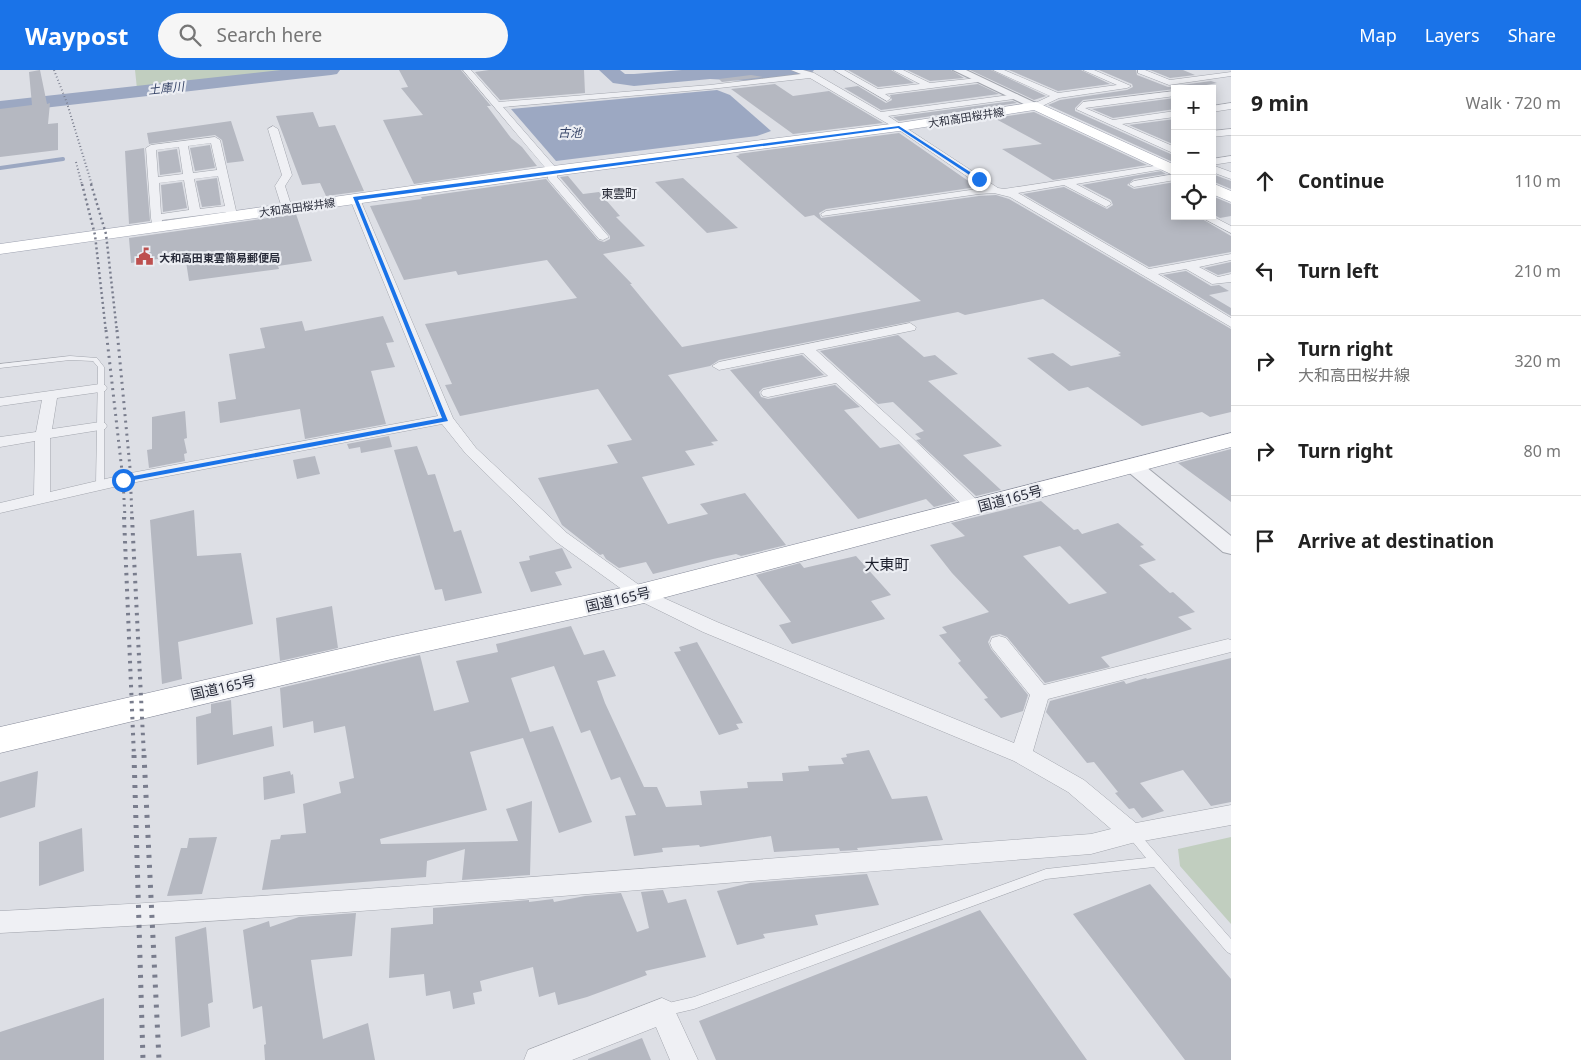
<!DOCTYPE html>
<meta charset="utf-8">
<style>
body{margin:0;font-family:"Noto Sans","Noto Sans JP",sans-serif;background:#f6f6f6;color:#222}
.controls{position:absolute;right:15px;top:15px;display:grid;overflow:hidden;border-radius:0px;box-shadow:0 2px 12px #0003}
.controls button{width:45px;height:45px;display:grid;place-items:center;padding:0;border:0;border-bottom:1px solid #e0e0e0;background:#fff;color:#222;font:25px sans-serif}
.stop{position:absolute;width:15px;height:15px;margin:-11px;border:4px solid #1a73e8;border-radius:50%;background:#fff}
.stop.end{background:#1a73e8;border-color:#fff;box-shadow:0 1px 5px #0008}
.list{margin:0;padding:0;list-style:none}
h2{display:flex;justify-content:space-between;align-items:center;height:65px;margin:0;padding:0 20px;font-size:21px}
h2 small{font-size:16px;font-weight:400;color:#767676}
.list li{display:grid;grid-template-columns:32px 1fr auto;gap:15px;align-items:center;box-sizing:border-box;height:90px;padding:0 20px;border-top:1px solid #e0e0e0}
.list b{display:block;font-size:19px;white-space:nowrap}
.list p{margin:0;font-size:16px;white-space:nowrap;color:#767676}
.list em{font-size:16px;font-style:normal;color:#767676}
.icon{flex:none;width:28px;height:28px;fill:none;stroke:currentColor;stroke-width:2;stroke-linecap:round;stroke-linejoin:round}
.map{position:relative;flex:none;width:1231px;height:990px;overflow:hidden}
header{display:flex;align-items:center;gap:30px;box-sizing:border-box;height:70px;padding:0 25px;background:#1a73e8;color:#fff}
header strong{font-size:24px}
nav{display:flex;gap:28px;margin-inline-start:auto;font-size:18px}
.search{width:350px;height:45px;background:#f6f6f6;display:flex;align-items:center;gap:12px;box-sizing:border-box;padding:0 18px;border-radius:28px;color:#767676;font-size:19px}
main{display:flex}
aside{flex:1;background:#fff}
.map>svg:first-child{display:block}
</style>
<header>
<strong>Waypost</strong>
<div class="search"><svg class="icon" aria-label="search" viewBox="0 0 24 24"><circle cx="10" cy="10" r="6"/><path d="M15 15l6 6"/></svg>Search here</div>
<nav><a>Map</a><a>Layers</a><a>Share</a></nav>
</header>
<main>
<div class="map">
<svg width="1231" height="990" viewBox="0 0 1231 990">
<rect width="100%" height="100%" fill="#dddfe5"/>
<path fill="#c1cebf" d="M135 0H289L283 2 137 19Z
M1231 767V854L1180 796 1178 779Z"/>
<path fill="#9ca8c2" d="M717 20 730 25 771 61 757 66 556 91 511 39Z"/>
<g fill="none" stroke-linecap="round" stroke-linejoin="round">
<path stroke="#9ca8c2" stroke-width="4" d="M0 98 63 89"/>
<path fill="#9ca8c2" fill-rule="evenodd" d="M281 0H340L337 4 331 5 0 43V31Z
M599 0H620L625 4H634L682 0H814L811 4 805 5 751 11 710 9 634 16 613 13Z"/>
</g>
<path fill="#b5b8c1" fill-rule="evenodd" d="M40 0 47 34 50 33 48 54 58 53V80L0 87V39L32 35 29 2Z
M399 0H461L491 36H487L511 68 522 77 537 96 414 114 383 50 423 45 401 18 408 17Z
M489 0H584L585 23 500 30 475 2Z
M848 0H891L914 13 878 17Z
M907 0H951L964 8 930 11Z
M970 0H991L1046 26 1034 30Z
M1009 0H1081L1110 14 1058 21Z
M1099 0H1136L1137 5 1168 17 1211 11 1217 13 1196 17 1200 19H1175L1083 30 1075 38V41L1175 86V93L1048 35 1060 30 1127 20 1133 17 1132 14Z
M1150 0H1183L1195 5 1170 8Z
M751 5 763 7 722 12 719 9Z
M775 14 793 26 829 21 883 53 793 64 731 19Z
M978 14 999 24 881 40 844 18 858 16 886 33 892 30 890 25Z
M1175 28V39L1113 48 1092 39Z
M1013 31 1017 33 899 51 893 47Z
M313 42 319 57 335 55 364 121 326 126 320 113 302 115 276 46Z
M1034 42 1147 95 1053 110 1002 79 1042 74 994 48Z
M1175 49V75L1129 55Z
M231 51 244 91 227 93 222 70 215 65 149 74 147 63Z
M899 63 977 117 826 139 819 143 821 148 979 126 996 125 1009 129 1231 259V342L1210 347 1202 342 1142 356 1088 317 1069 321 1027 288 1053 283 1071 296 1121 286 1118 284 1121 283 1043 229 965 245 958 242 719 290 710 296 668 305 718 371 711 372 714 375 685 381 695 395 642 407 668 454 708 444 700 434 745 423 786 475 741 486 736 484 713 489 653 504 646 492 619 498 606 489 603 484 600 485 562 455 538 408 618 393 607 375 632 370 598 319 460 346 445 315 452 314 425 254 577 228 547 190 458 205 456 201 404 210 370 136 422 129 421 127 546 109 598 170 604 172 610 169V166L560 107 568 106 583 124 599 122 620 146 616 147 645 176 603 184 632 214H630L682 277 921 231 814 145 805 147 798 141 736 86 740 85 738 84Z
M210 75 215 98 195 101 190 78Z
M144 78 150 151 129 154 125 81Z
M177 79 181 102 160 105 158 82Z
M1161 101 1166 104 1134 109 1127 115 1134 119 1175 112V146H1197L1231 166V182L1149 197 1023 124 1064 117 1107 139 1113 135 1111 130 1082 115Z
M1212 104 1231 111V119L1212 111Z
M217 108 221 135 202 137 196 111Z
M683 108 738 158 707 163 655 112Z
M182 112 187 138 163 142 161 115Z
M1212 126 1231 134V146L1220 148 1212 144Z
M296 144 312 191 278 196 279 199 189 211 185 185 131 193 129 168Z
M1231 192V202L1218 205 1204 198Z
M1186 201 1211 216 1219 215 1229 221 1209 225 1231 238V246L1163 205Z
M383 246 394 272 386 273 395 297 371 301 386 354 305 369 300 339 220 353 218 332 236 329 229 284 265 278 260 258 302 251 305 261Z
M898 265 924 287 935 285 958 304 928 311 1002 376 963 385 1001 420 976 426 916 370 921 369 915 364 924 361 893 332 878 334 820 281Z
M802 285 824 305 763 318 759 322 761 327 768 329 835 315 860 337 844 340 880 378 899 374 956 431 934 437 926 429 858 449 730 300Z
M185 341 187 368 184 369 187 383 184 384 185 391 149 398 147 380 152 379V347Z
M389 366 392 377 361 383 360 377 349 379 347 374Z
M417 376 428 405 435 404 454 462 461 460 482 523 445 531 442 519 435 520 394 380Z
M1231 379V432L1178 393Z
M315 386 320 404 297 409 293 390Z
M1041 431 1074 460 1078 459 1082 464 1118 453 1144 475 1140 476 1156 490 1139 495 1170 523 1173 522 1195 542 1178 547 1192 559 1101 587 1110 597 1045 613 1007 567 1000 564 991 566 988 572 991 579 1028 625 1023 641 1001 648 984 629 988 628 958 593 961 591 939 565 947 563 942 557 989 542 952 503 930 475 965 466 951 453ZM1060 476 1107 523 1069 534 1023 486Z
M194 440 197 486 241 483 253 554 178 572 182 609 162 614 150 450Z
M562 478 572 498 555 502 562 515 531 522 519 492 530 490 529 486Z
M856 486 891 525 871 531 885 549 792 574 779 555 791 552 756 505 800 493 804 498Z
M332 536 338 578 280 591 276 548Z
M571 556 584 585 604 580 616 606 597 611 605 633 644 717H657L666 737 702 735 700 721 748 718 747 712 783 711 782 703 809 701 808 696 844 694 841 688 847 687 846 684 869 680 892 729 927 726 943 770 857 778 858 780 840 781 839 778 774 782 771 766 700 777 699 775 662 778 663 782 634 786 625 746 636 745 620 707 611 710 590 660 581 663 554 596 511 608 530 662 553 656 592 752 559 763 523 668 470 682 487 740 380 769 381 774 518 771 506 739 532 731 530 805 462 810 465 779 427 791 426 807 262 820 271 770 280 769 281 765 306 763 303 734 341 723 339 712 354 708 345 656 314 663 313 651 283 658 280 618 420 585 434 641 469 632 456 591 498 582 496 574Z
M697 572 743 653 736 654 739 659 719 665 674 582 681 581 679 577Z
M1231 588V732L1211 736 1183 700 1140 713 1164 741 1142 748 1134 738 1129 739 1115 723 1118 722 1094 692 1087 693 1046 642 1050 631 1124 611 1126 614 1146 608 1147 609Z
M231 630 233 665 272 656 274 676 197 695 196 647 211 643V634Z
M38 701 35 737 0 748V712Z
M290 701 291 705 293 704 295 723 264 730 263 707Z
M82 758 84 801 39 816V772Z
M217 767 202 824 167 826 181 778H187L189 768Z
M867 804 879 835 815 845 818 855 763 864 765 868 737 875 717 821 750 813Z
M1150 814 1231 909V990H1185L1073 844Z
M663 820 668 833 686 829 706 887 645 901 647 905 587 927 558 935 555 922 539 927 533 897 480 911 482 921 473 923 475 934 453 939 450 921 426 926 424 904 389 908 391 858 433 854V838L529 830V832L553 829 554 832 585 826 621 823 637 862 649 858 641 822Z
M980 840 1087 990H716L699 951Z
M356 843 352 886 311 890 315 918 323 969 368 953 375 990H265L264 975 266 974 262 936 253 939 243 860 269 851 270 857 299 847Z
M206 857 213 932 208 934 210 957 181 967 175 867Z
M104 928V990H0V962Z
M642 968 651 990H588V989Z"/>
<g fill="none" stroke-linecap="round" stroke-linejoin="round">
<defs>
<path id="service" d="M70 286 97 288 104 297V415L100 417 96 415 98 297 93 291 70 290 0 298V294Z
M1132 758 1136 760 1231 869V884L1227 882 1154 797 1046 809 694 939 664 946 659 945 657 940 659 935 664 934 694 927 1046 799 1146 788 1128 766 1126 763 1128 760Z"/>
<path id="minor" d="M463 0H471L499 32 710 15 801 4 791 0H803L814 3 881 42 1017 24 1018 26 1014 29 888 46 998 118 1004 119 1167 94V98L1164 99 1076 114 1110 132 1111 134 1106 137 1064 115 1018 123 1149 199 1231 184V190L1199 197 1218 207 1231 204V212L1212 214 1186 199 1158 204 1231 248V257L1010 127 994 123 979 124 822 146 821 144 826 141 984 118 902 62 810 8 710 19 503 37 557 99V107L609 167 603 170 599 169 548 109V101Z
M834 0H844L878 19 920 14 893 0H903L930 13 978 8 982 10 978 12 885 24 891 28 887 31Z
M993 0H1004L1058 23 1117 15 1083 0H1094L1131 16 1127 18 1059 28 1036 39 1033 38V34L1050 26Z
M1138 0H1145L1170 10 1231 2V6L1169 15 1138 3Z
M1175 21V26L1085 38 1113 50 1175 41V47L1122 54 1175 77V84L1076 39 1083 32Z
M1231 33V39L1212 42V36Z
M273 56 278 59 292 105 285 116 292 138 287 141 282 138 275 116 282 105 268 59Z
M1231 59V65L1212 67V61Z
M215 67 220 70 237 145 236 147H228L226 142 162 150 161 159H153L151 148 146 78 151 75ZM211 73 217 100 193 103 188 76ZM179 77 183 104 158 107 156 80ZM218 106 225 136 200 139 194 109ZM184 110 189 140 161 144 159 113Z
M1231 86V92L1212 95V89Z
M1212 95 1231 102V109L1212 102Z
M1175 104V110L1134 117 1129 114 1134 111Z
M355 126 360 129 453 348 476 378 567 463 646 520 717 552 1014 673 1030 625 992 578 990 573 992 568 999 566 1006 568 1044 615 1228 569 1231 570V582L1048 629 1033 681 1084 710 1136 753 1231 735V755L1132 773 1091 784C728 812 364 845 0 863V841C364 823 728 791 1091 764L1111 759 1068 722 1014 691 703 562 634 528 555 471 466 384 442 354 131 413 0 443V433L34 425 35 371 0 377V367L36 362 42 330 0 336V328L100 314 105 315 107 318 105 321 100 322 57 328 52 359 100 352 105 353 107 356 105 359 100 360 50 368V422L131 403 438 346 350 129Z
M1199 146H1212L1231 156V163Z
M910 253 916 257 915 260 816 280 907 363 981 434 983 438 981 442 975 443 969 442 897 369 836 313 768 327 763 326 761 323 763 320 828 306 803 283 719 300 712 296 719 292Z
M662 928 671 932 698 990H670L656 957 572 990H524L528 980Z"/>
<path id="tertiary" d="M953 0H966L1042 36 1036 39 1032 38Z
M1133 390 1140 392 1231 466V484L1223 482 1126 400 1123 396 1126 392Z"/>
<path id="primary" d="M1036 32 1175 95V106L1034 40 899 61 553 106 0 184V174L553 96 899 53Z
M1212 113 1231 121V132L1212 124Z"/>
<path id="trunk" d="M1231 363V377L640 534 392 589 0 683V657L392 567 640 514Z"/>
</defs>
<use href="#service" stroke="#a3a6ae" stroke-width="1"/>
<use href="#minor" stroke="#a3a6ae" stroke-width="1"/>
<use href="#tertiary" stroke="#a3a6ae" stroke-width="2"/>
<use href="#primary" stroke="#9ea2b0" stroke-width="1"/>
<use href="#trunk" stroke="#878b9a" stroke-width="1"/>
<use href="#service" fill="#eff0f4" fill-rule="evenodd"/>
<use href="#minor" fill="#eff0f4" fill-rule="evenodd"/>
<use href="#tertiary" fill="#eff0f4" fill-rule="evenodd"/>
<use href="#primary" fill="#fff" fill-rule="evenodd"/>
<use href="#trunk" fill="#fff" fill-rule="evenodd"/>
<path stroke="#797d8d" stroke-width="2" stroke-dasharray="1 2.5" stroke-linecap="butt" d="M54 0 67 33 92 115
M76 92 82 115"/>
<path stroke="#797d8d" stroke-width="2.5" stroke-dasharray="2 3" stroke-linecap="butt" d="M82 114 95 165 106 262
M91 114 106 164 117 262"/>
<path stroke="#797d8d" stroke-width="3" stroke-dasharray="2 4.5" stroke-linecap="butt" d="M106 260 123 410 125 448
M117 260 130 398 132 448"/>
<path stroke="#797d8d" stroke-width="4" stroke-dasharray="2.5 5.5" stroke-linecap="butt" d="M124 447 134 687
M132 447 144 687"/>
<path stroke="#797d8d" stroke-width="5" stroke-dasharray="3 7" stroke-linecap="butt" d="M134 685 143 990
M144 685 159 990"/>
</g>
<path fill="#1a73e8" d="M899 56 981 109 977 110 898 58 358 130 448 351 123 412 119 410 123 408 442 348 353 127Z"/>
<defs>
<symbol id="civic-bare" viewBox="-9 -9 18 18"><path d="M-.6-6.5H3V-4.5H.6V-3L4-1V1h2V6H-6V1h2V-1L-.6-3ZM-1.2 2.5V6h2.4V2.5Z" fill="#bd504f" stroke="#eceef3" stroke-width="2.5" paint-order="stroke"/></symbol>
</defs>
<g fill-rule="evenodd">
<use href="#civic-bare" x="132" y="174" width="25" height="25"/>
</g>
<g text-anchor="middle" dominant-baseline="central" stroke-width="4.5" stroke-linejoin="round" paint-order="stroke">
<g font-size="11" fill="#292c3a" stroke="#eceef3">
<text transform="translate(966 47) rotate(-9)">大和高田桜井線</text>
<text transform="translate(297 137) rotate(-8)">大和高田桜井線</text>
</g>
<g font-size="11" font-weight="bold" fill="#292c3a" stroke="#eceef3" text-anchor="start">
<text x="159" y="187">大和高田東雲簡易郵便局</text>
</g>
<g font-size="12" font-style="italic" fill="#384669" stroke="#eceef3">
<text transform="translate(166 18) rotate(-6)">土庫川</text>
<text x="570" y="62">古池</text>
</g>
<g font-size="12" fill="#1b1e2b" stroke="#eceef3">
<text x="619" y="123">東雲町</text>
</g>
<g font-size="14" fill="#292c3a" stroke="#eceef3">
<text transform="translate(1010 428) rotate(-15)">国道165号</text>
<text transform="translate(618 529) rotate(-13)">国道165号</text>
<text transform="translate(223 617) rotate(-13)">国道165号</text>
</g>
<g font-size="15" fill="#1b1e2b" stroke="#eceef3">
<text x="887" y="494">大東町</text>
</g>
</g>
</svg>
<div class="controls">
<button>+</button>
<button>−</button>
<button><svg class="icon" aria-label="locate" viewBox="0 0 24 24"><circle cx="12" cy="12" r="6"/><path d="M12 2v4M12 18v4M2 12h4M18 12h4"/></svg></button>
</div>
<div class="stop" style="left:123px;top:410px"></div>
<div class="stop end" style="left:979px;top:109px"></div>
</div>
<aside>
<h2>9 min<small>Walk · 720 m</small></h2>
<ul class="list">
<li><svg class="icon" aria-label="ahead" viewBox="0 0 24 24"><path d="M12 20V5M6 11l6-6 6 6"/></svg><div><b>Continue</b></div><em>110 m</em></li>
<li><svg class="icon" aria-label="left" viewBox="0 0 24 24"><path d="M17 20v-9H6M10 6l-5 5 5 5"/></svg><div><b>Turn left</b></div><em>210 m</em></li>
<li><svg class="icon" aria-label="right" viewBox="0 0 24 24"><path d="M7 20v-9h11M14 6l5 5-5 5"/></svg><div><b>Turn right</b><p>大和高田桜井線</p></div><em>320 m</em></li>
<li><svg class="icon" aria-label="right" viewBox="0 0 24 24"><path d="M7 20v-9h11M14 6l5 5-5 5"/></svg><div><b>Turn right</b></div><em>80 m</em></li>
<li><svg class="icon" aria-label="arrive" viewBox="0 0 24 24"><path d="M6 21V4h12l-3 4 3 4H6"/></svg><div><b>Arrive at destination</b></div></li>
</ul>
</aside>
</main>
